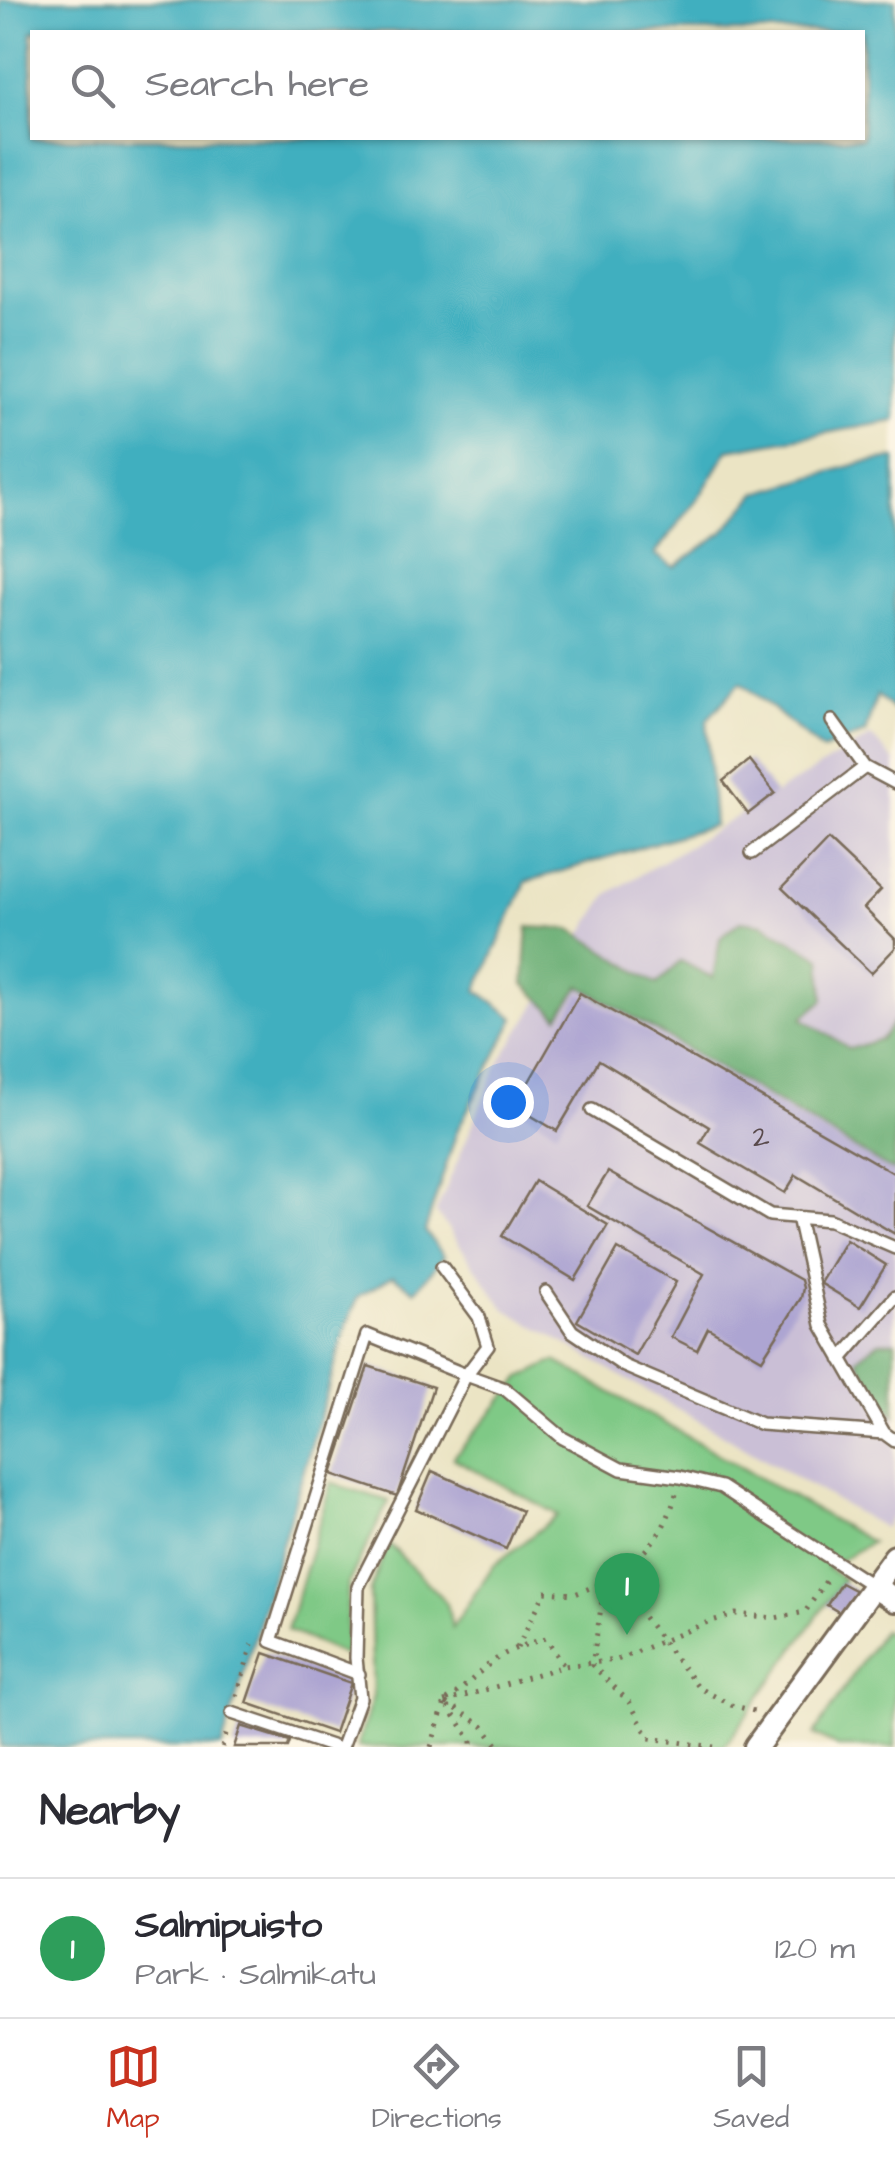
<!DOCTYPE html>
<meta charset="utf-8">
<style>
body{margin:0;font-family:"Architects Daughter",sans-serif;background:#f7f7f7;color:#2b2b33}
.you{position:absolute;left:508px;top:1102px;width:35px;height:35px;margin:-25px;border:8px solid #fff;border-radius:50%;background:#1a73e8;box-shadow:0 0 0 15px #1a73e833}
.badge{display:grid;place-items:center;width:65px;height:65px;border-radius:50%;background:#c8321e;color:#fff;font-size:32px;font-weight:700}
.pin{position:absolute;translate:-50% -82px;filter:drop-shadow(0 2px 5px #0008)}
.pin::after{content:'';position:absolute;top:52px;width:35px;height:30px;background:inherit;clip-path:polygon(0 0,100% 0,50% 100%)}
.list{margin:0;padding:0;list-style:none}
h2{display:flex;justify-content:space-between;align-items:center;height:130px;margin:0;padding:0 40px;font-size:42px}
h2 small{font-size:32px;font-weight:400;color:#7c7c81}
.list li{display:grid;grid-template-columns:65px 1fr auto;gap:30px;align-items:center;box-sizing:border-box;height:140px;padding:0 40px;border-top:2px solid #e1e1e2}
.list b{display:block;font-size:38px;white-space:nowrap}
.list p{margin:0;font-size:32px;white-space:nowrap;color:#7c7c81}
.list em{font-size:32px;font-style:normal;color:#7c7c81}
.icon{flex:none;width:55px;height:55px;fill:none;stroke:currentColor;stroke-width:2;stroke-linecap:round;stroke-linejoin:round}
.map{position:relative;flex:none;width:895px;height:1747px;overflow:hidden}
.search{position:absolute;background:#fff;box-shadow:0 2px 8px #0004;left:30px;right:30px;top:30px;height:110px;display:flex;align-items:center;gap:25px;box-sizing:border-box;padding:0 35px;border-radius:0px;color:#7c7c81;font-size:38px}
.sheet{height:270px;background:#fff}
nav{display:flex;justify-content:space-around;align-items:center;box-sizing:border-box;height:140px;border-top:2px solid #e1e1e2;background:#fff;font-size:28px;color:#7c7c81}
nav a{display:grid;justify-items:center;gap:5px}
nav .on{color:#c8321e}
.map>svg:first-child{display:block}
</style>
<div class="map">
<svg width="895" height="1747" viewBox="0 0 895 1747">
<rect width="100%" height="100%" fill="#fcf5e5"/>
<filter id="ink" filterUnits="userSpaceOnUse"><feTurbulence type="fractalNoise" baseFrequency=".01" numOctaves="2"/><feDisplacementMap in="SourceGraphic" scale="20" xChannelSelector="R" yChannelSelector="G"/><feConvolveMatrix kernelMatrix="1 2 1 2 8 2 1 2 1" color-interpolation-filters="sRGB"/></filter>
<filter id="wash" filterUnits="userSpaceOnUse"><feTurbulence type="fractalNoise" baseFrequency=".0048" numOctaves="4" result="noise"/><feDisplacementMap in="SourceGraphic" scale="40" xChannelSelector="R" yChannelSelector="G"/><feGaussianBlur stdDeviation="2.25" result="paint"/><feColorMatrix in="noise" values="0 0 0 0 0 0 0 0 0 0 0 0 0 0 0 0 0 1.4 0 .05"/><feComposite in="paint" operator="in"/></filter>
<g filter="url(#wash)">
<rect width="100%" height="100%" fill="#ebe4c4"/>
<path fill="#cabfd6" d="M871 736 895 762V1512L884 1528 505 1309 436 1212 498 1064 608 894Z"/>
<path fill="#7fc986" stroke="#5d7a52" stroke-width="2.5" d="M556 1361 871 1542 827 1568 844 1579 724 1747H357L373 1696 370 1591 388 1543 447 1603 452 1628 493 1566 558 1515 453 1458 521 1378Z
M331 1483 389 1501 348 1584 346 1656 287 1630Z
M883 1630 895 1637V1747H838L814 1734Z"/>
<path fill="#67ad73" stroke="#516c48" stroke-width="2.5" d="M740 921 763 924 821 958 824 1000 802 1018 850 1049 881 1039 895 1020V1172L580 986 559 1017 524 984 528 927 571 929 657 984 681 961 713 978 720 938Z
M895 1341V1416L877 1395 857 1359 879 1342Z"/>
<path fill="#41afbf" stroke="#3e6c6e" stroke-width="2.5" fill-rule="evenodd" d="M0 0H895V421L728 450 700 496 655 554 674 567 723 532 757 493 861 463 895 458V711L877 695 865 733 822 750 741 682 707 720 714 825 526 882 477 990 515 1018 457 1131 425 1231 444 1256 415 1291 393 1276 358 1297 346 1328 222 1747H0ZM32 32H862V138H32Z"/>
<g id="blocks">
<path fill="#ada5d2" d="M749 760 775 793 748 814 723 781Z
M828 840 881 890 864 908 895 939V948L871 973 782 888Z
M580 993 895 1174V1234L796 1175 785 1193 700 1143 709 1127 599 1060 557 1131 515 1106Z
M608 1172 801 1280 803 1288 801 1298 762 1359 708 1328 697 1350 671 1337 704 1274 587 1206Z
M535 1181 608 1225 575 1280 502 1236Z
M846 1240 886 1265 860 1307 820 1283Z
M618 1249 676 1282 635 1355 577 1321Z
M368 1366 433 1387 397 1496 332 1474Z
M432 1471 522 1511 506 1549 416 1509Z
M841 1583 856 1591 842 1614 827 1605Z
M264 1653 351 1683 334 1733 247 1703Z
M241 1726 290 1741 288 1747H234Z"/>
</g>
</g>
<g filter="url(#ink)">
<use href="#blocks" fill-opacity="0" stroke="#796b58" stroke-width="2.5"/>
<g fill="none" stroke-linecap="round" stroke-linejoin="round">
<defs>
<path id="lane" d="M832 721 865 767 895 783
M752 853 865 767
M592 1110 770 1215 830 1220 895 1248
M798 1217 822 1325 884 1433 895 1441
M546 1292 572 1331 624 1366 761 1424 884 1433
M841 1359 895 1297
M359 1674 271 1641 367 1335 466 1375 488 1346 479 1317 442 1267
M232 1713 334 1747
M342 1747 360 1698 356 1658 358 1587 466 1375 505 1389 563 1438 621 1469 680 1477 721 1487 873 1586"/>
<path id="street" d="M873 1586 895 1600
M756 1747 895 1557"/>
</defs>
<use href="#lane" stroke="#796b58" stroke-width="16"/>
<use href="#street" stroke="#796b58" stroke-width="28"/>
<path stroke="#796b58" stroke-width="5" stroke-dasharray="2.5 8" stroke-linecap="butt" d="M676 1494C663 1540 642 1556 605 1582L592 1665 630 1703 649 1738 714 1747
M517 1648 545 1592 575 1594 605 1582 623 1591 698 1687 731 1705 754 1711
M237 1696 252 1644
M447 1700C464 1689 476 1674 492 1662 508 1650 527 1644 546 1638L564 1666
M445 1702 564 1666 617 1660 708 1622 736 1614 775 1618 805 1612 828 1578
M447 1703 483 1726 499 1747
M222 1747 227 1731
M431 1747 445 1702 472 1741V1747"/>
<use href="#lane" stroke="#fff" stroke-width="11"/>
<use href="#street" stroke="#fff" stroke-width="22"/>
</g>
</g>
<g text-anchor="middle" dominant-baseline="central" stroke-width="8" stroke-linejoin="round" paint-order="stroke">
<g font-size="30" fill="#58494b">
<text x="761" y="1137">2</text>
</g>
</g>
</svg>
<div class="you"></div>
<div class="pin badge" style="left:627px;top:1635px;background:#2e9e5b">1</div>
<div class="search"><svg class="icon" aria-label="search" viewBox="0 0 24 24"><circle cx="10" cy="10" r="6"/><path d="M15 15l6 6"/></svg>Search here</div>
</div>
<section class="sheet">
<h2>Nearby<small></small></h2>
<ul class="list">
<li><span class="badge" style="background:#2e9e5b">1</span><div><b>Salmipuisto</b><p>Park · Salmikatu</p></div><em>120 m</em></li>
</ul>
</section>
<nav>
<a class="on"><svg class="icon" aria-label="map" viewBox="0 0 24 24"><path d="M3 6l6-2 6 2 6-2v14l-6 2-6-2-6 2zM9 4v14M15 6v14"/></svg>Map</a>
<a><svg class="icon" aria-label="directions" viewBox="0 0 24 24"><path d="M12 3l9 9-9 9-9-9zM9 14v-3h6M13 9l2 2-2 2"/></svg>Directions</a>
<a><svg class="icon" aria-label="saved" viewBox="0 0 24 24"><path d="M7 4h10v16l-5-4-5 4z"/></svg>Saved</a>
</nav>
